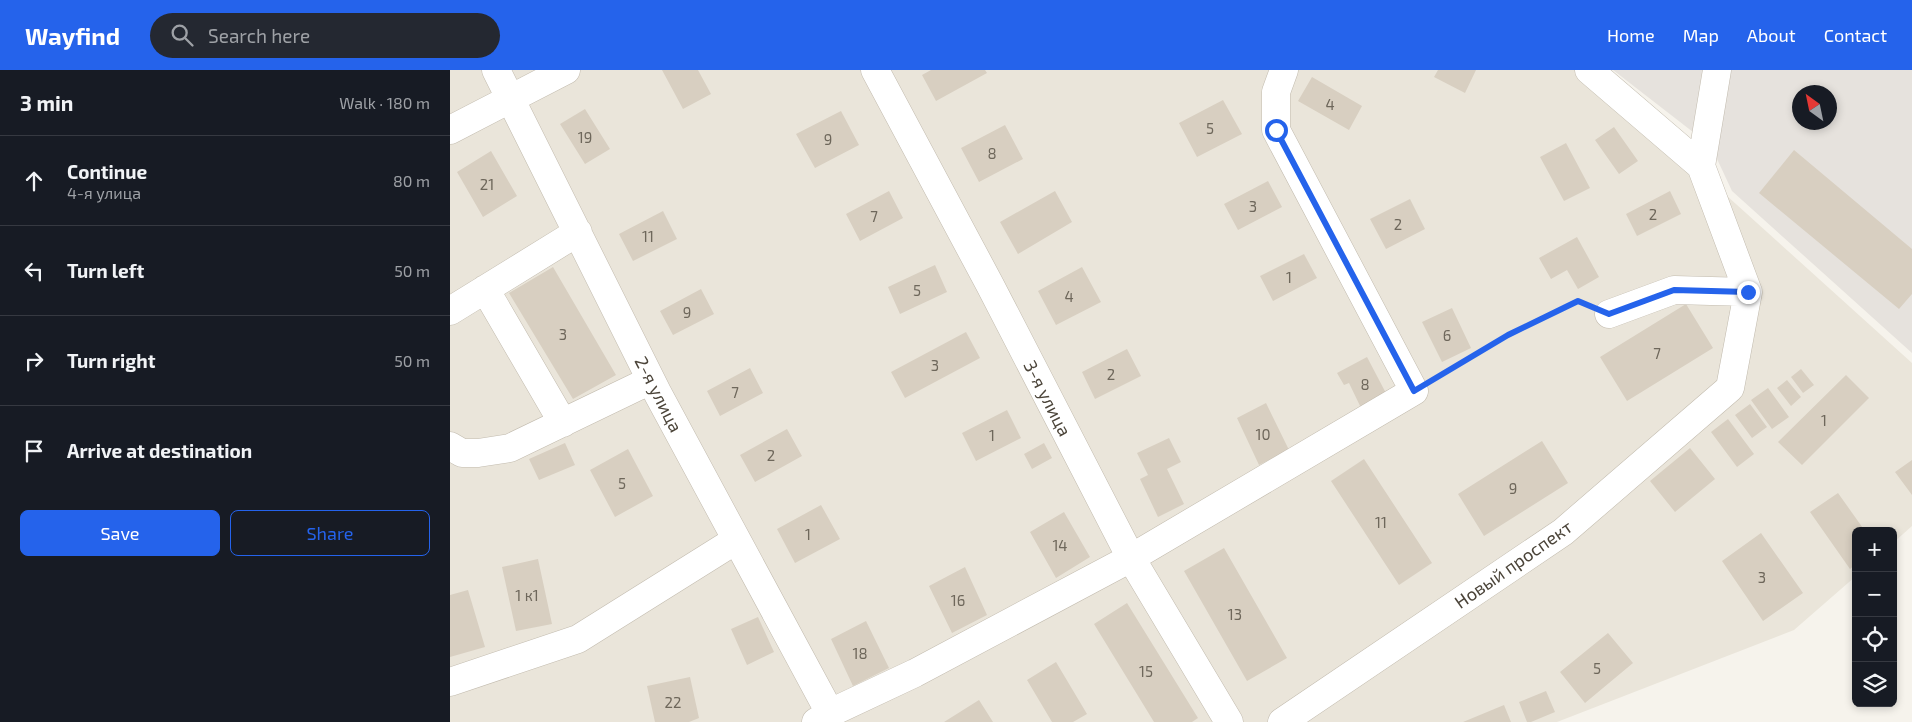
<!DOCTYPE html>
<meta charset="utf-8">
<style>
body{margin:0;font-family:"Exo 2",sans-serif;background:#242831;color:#f1f3f6}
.controls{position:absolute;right:15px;bottom:15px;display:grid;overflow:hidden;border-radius:8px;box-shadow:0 2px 8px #0003}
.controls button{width:45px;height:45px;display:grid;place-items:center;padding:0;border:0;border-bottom:1px solid #363941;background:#171b24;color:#f1f3f6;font:25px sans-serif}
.compass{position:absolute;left:1342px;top:15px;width:45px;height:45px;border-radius:50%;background:#171b24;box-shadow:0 2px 8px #0003;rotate:327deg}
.stop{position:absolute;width:15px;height:15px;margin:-11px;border:4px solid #2563eb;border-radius:50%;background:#fff}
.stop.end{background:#2563eb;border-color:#fff;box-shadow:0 1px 5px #0008}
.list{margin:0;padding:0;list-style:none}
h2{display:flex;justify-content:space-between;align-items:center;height:65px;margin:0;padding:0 20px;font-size:21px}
h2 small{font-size:16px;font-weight:400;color:#9ea1a6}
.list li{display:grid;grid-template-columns:32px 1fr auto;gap:15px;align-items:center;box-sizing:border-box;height:90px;padding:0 20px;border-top:1px solid #363941}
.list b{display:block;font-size:19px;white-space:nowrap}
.list p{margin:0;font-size:16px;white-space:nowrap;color:#9ea1a6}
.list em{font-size:16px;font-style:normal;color:#9ea1a6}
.actions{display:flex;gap:10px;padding:15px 20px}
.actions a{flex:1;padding:11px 0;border:1px solid #2563eb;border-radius:8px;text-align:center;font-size:18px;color:#2563eb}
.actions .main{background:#2563eb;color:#fff}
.icon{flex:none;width:28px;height:28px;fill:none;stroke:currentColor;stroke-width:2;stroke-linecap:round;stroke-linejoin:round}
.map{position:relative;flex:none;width:1462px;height:652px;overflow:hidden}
header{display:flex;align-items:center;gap:30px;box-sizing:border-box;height:70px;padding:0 25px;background:#2563eb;color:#fff}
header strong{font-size:24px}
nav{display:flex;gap:28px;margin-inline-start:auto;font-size:18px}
.search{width:350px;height:45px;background:#242831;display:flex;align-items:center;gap:12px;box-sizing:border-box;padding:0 18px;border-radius:28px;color:#9ea1a6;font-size:19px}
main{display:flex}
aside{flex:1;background:#171b24}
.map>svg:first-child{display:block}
</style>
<header>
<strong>Wayfind</strong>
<div class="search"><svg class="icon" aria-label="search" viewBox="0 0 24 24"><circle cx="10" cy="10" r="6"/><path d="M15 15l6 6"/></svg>Search here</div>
<nav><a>Home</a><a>Map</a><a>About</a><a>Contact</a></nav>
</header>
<main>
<aside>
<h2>3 min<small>Walk · 180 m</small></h2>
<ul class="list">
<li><svg class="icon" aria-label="ahead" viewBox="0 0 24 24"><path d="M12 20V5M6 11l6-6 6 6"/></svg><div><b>Continue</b><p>4-я улица</p></div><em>80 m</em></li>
<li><svg class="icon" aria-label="left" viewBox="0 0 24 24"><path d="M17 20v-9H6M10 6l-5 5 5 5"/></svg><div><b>Turn left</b></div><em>50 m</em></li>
<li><svg class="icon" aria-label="right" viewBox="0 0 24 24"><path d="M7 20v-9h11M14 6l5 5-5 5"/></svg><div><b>Turn right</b></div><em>50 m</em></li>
<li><svg class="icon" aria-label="arrive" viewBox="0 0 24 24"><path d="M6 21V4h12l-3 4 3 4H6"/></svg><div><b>Arrive at destination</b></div></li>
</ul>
<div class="actions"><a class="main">Save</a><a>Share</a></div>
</aside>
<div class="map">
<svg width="1462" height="652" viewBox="0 0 1462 652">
<rect width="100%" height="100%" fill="#f6f3ec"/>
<path fill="#eae5da" d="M0 0H1151L1276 125 1462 293V456L1443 473V461H1406V506L1344 560 1107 652H0Z"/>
<path fill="#e6e2dd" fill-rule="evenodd" d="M1163 0H1462V283L1282 121 1261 76ZM1350 22H1380V52H1350Z"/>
<path fill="#d8cfc1" d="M212 0H248L261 24 233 39Z
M481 0H535L537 3 486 31 472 5Z
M988 0H1026L1015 23 984 7Z
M862 7 912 36 899 60 848 31Z
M773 30 792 64 747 87 729 53Z
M135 39 160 79 135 94 110 54Z
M391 41 409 75 365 98 346 64Z
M555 55 573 89 529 112 511 78Z
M1164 57 1188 91 1169 104 1145 70Z
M1116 73 1140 118 1114 131 1090 87Z
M1344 80 1462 179V224L1449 239 1309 123Z
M41 81 67 126 33 147 7 102Z
M818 111 832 137 788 160 774 134Z
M439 121 453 148 410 171 396 144Z
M605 121 622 152 568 184 550 152Z
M1220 121 1231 144 1187 166 1176 144Z
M960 129 975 159 936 179 920 149Z
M213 141 227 169 183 191 169 164Z
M1127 167 1149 207 1128 219 1117 200 1101 209 1089 188Z
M854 184 867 208 823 231 810 206Z
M485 195 497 222 450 244 438 217Z
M103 197 166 305 123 329 59 223Z
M632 197 651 232 606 255 588 221Z
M251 219 264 244 223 265 210 241Z
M1236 234 1263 278 1177 331 1150 287Z
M1002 238 1021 278 992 292 972 252Z
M516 262 530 288 455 328 441 302Z
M677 279 691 306 645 329 632 302Z
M917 287 938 327 912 340 899 313 894 315 887 303Z
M300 298 313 323 270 346 257 321Z
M1351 299 1364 315 1353 323 1341 307Z
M1396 305 1419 328 1352 395 1328 372Z
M1337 310 1351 327 1341 336 1327 318Z
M1318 318 1339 347 1322 359 1301 330Z
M816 333 839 380 809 395 787 348Z
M1300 334 1317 357 1302 368 1285 345Z
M557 340 571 368 526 391 512 363Z
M1278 349 1304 384 1287 397 1261 362Z
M337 359 352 386 305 412 290 385Z
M719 368 731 392 717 399 734 434 708 447 690 409 698 405 687 383Z
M1092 371 1118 413 1034 466 1008 424Z
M115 373 125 395 89 410 79 389Z
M594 373 602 388 582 399 574 384Z
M1240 378 1265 409 1225 442 1200 411Z
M178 379 203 426 165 447 140 400Z
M914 389 982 493 949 515 881 411Z
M1462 390V425L1445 402Z
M1388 423 1415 461H1406V494L1400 499 1360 442Z
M371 435 390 469 345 493 327 459Z
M614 442 640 487 606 508 580 462Z
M1311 463 1353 523 1313 551 1272 491Z
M774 478 837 588 797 611 734 501Z
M88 489 102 554 66 561 52 497Z
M515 497 537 545 502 563 479 516Z
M18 520 35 577 0 587V525Z
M677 533 748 648 742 652H704L644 554Z
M308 547 324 582 297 595 281 559Z
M416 551 439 598 403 616 381 569Z
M1158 563 1183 593 1135 633 1110 602Z
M606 592 637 644 623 652H602L577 610Z
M240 607 249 648 239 652H205L197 616Z
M1096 621 1105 642 1081 652H1077L1069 632Z
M529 630 543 652H494Z
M1054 635 1061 652H1013Z"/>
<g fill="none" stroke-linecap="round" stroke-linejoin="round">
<defs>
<path id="minor" d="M46 0 208 324 380 643
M425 0 540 215 681 488 779 652
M1139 0 1251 96
M0 60 116 0
M35 219 113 353
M0 241 128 162
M1159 244 1224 220 1298 222
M0 376 12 383H28L60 378 201 310
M0 612 128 569 286 470
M366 652 380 643 465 603 681 488 964 321 826 60V22L834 0
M832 652 1113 462 1280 318 1298 222 1251 96 1267 0"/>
</defs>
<use href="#minor" stroke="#c2bbae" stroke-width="29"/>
<path stroke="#c4b79f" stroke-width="3" stroke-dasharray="2.5 2.5" stroke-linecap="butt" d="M986 308 1058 265 1128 231 1137 235"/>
<use href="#minor" stroke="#fff" stroke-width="28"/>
</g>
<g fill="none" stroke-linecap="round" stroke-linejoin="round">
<path stroke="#2563eb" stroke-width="6" d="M826 60 964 321 1058 265 1128 231 1159 244 1224 220 1298 222"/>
</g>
<g text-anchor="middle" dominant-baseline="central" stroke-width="4.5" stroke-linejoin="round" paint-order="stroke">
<g font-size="15" fill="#6e675b">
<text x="880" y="34">4</text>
<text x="760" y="58">5</text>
<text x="135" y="67">19</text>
<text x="378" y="69">9</text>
<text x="542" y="83">8</text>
<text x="37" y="114">21</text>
<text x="803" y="136">3</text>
<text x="1203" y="144">2</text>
<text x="424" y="146">7</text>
<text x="948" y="154">2</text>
<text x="198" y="166">11</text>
<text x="839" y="207">1</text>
<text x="467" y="220">5</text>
<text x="619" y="226">4</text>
<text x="237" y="242">9</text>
<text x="113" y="264">3</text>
<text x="997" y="265">6</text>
<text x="1207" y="283">7</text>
<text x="485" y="295">3</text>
<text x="661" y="304">2</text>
<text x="915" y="314">8</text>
<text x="285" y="322">7</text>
<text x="1374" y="350">1</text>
<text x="813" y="364">10</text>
<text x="542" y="365">1</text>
<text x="321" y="385">2</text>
<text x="172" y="413">5</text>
<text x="1063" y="418">9</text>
<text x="931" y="452">11</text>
<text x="358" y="464">1</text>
<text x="610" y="475">14</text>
<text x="1312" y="507">3</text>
<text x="77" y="525">1 к1</text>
<text x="508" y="530">16</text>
<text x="785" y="544">13</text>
<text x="410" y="583">18</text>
<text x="1147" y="598">5</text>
<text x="696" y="601">15</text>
<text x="223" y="632">22</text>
</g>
<g font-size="18" fill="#4b4439" stroke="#fff">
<text transform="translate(209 324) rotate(63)">2-я улица</text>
<text transform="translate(598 328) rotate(63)">3-я улица</text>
<text transform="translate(1063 494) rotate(-35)">Новый проспект</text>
</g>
</g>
</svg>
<div class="controls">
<button>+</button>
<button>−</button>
<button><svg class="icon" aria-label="locate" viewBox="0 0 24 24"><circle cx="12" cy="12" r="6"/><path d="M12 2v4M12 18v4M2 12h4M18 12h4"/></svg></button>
<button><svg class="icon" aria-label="layers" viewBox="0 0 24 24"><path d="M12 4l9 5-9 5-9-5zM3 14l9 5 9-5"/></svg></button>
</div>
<svg class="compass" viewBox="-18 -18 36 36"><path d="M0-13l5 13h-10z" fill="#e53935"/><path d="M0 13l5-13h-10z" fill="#9ea1a6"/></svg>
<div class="stop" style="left:826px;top:60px"></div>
<div class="stop end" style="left:1298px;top:222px"></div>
</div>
</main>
